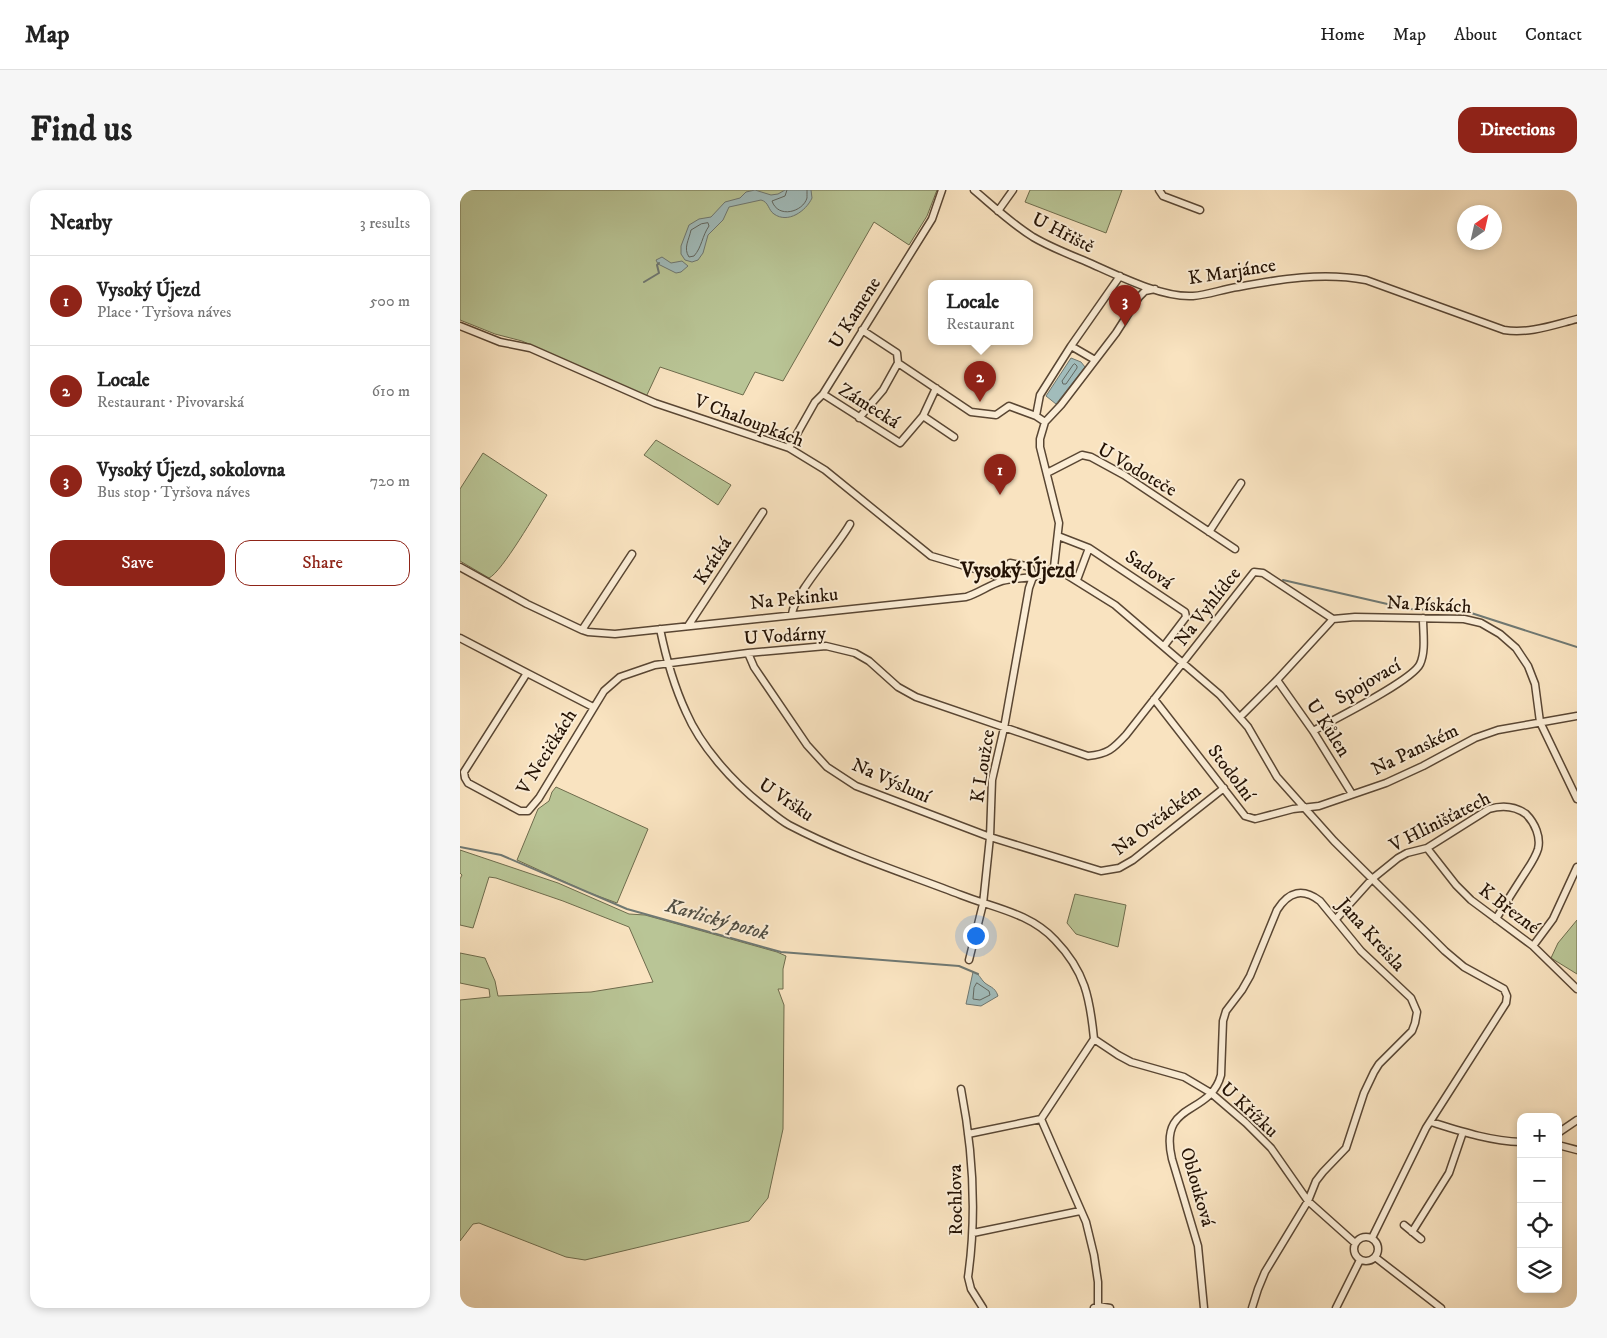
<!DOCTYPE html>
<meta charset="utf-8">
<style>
body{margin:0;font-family:"IM FELL DW Pica",serif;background:#f6f6f6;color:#222}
.controls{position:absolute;right:15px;bottom:15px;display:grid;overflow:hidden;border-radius:10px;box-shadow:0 2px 8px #0003}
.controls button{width:45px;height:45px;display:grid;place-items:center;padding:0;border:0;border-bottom:1px solid #e0e0e0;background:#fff;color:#222;font:25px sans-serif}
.compass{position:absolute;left:997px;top:15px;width:45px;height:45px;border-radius:50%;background:#fff;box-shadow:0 2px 8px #0003;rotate:34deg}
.you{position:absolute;left:515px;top:745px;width:18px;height:18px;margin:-12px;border:4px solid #fff;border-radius:50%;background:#1a73e8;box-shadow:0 0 0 8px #1a73e833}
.badge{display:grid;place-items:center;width:32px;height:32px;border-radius:50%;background:#8f2418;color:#fff;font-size:16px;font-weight:700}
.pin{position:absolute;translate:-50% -41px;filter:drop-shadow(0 1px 2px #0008)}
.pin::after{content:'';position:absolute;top:26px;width:18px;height:15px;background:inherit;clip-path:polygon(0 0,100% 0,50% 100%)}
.popup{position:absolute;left:468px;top:90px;width:105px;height:65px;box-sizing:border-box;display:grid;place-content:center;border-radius:10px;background:#fff;filter:drop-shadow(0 1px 4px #0005);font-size:16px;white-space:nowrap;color:#767676}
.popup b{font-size:19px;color:#222}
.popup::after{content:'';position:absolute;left:50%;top:100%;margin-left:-10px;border:10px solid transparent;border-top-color:#fff}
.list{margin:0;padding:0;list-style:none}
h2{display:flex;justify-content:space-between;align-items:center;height:65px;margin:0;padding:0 20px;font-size:21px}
h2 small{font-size:16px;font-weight:400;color:#767676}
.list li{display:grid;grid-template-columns:32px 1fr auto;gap:15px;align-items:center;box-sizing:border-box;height:90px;padding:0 20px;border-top:1px solid #e0e0e0}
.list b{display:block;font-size:19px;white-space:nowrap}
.list p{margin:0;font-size:16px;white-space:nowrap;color:#767676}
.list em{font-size:16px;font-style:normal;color:#767676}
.actions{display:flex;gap:10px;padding:15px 20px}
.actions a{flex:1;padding:11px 0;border:1px solid #8f2418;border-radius:15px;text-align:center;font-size:18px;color:#8f2418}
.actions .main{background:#8f2418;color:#fff}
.icon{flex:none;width:28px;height:28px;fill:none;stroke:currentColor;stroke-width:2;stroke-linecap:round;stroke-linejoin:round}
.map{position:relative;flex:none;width:1117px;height:1118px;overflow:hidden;border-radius:15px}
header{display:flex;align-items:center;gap:30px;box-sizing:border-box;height:70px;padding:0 25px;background:#fff;border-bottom:1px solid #e0e0e0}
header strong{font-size:24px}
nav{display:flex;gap:28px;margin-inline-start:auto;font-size:18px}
.intro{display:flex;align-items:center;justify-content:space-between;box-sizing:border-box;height:120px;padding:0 30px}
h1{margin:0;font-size:35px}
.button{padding:12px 22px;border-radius:15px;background:#8f2418;color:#fff;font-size:18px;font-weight:700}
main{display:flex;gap:30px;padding:0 30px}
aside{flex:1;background:#fff;border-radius:15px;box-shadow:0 2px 8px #0003}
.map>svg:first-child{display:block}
</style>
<header>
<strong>Map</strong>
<nav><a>Home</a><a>Map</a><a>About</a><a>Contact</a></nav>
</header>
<div class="intro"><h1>Find us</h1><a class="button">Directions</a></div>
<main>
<aside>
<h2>Nearby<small>3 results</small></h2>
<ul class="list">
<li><span class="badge">1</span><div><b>Vysoký Újezd</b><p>Place · Tyršova náves</p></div><em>500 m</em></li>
<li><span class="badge">2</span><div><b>Locale</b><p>Restaurant · Pivovarská</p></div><em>610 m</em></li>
<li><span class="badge">3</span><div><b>Vysoký Újezd, sokolovna</b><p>Bus stop · Tyršova náves</p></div><em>720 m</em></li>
</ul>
<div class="actions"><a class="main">Save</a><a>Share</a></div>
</aside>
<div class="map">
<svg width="1117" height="1118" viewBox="0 0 1117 1118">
<rect width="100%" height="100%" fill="#f9e3c0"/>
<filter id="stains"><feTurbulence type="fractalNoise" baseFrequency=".004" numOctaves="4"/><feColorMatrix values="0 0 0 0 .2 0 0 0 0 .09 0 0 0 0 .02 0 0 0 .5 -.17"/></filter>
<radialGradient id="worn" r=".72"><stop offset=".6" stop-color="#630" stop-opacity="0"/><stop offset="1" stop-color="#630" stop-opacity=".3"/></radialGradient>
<path fill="#b9c596" stroke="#6e6c4d" d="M0 0H477L467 26 449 55 414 32 323 191 295 182 283 205 200 177 186 207 62 151 35 144 0 130Z
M570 0H662L646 43 565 12Z
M196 250 271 295 258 315 184 265Z
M23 263 87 305C77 321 42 382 29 388L0 371V299Z
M96 597 188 639 157 713 127 702 57 670 78 619 89 611 92 602Z
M0 660 98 693 169 724 185 725 317 762 326 766 323 779V799H318L324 815 323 939 308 1008 289 1031 125 1070 106 1067 19 1033 13 1034 0 1051V810L30 807 29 799 0 793V763L25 768 35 791 38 806 131 802 193 792 169 737 103 711 36 688 29 687 13 738 0 735V689L2 685 0 683Z
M615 704 666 715 658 757 616 744 607 733Z
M1117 730V784L1091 768 1098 753Z"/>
<path fill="#a1bcbb" stroke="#6f7872" d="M295 0 311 5 318 4 325 0H351L352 8C346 21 328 34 314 24 308 20 309 12 301 10L269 17 263 30 248 45 243 63 238 70 232 72 225 70 221 64V56L229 35 239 29 251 27 265 12 280 8 286 2Z
M202 67 211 73 222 71 228 76 221 82 216 83 198 74 196 70Z
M611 168 621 172 625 177 596 214 586 206Z
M513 782C519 784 519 786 523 791 528 797 535 796 538 806L521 816 506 814Z"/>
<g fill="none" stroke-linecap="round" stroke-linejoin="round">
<path stroke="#626760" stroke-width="1" d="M327 0 325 6 312 11C318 29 343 22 347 8 347 7 347 2 347 0
M248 33 249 36C242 46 242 57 234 66L229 67C223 58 229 50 231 40L241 34Z
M615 174 617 176V178L606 194H603L602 191 613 175Z
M517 793 529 801 530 805 520 810 513 809 514 798Z"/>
<path stroke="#6f7872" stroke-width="2" d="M184 92 199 83 197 75 199 73
M823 390 949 419 1005 421 1117 457
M0 657 41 665 167 719 321 762 499 776 518 784"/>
<defs>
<path id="minor" d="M514 0C533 16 552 34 573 47 590 57 608 64 625 71 655 84 701 108 733 106 748 105 763 99 778 97 820 89 863 82 906 90L1044 140C1069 144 1093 135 1117 129
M699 0 703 6 740 20
M538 21 553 0
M0 136 40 152 70 158 195 213 329 258 365 280 471 366 529 383 546 390
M402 140 437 163 438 173
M611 156 635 170
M363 204 440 253 463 226 476 198
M463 226 494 247
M399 228 423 200 438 173 511 222 536 225 549 216 576 226
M585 232 576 226 580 205 611 156 660 86
M329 258 355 212 363 204 472 29 482 0
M587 283 622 265 631 267 664 285 775 359
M749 342 781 293
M598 346 629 358 725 422 726 427 704 456
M0 377 67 414 122 440 128 442 155 444 506 407C519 403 529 395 542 391 561 385 575 393 594 377
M594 377 655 415 760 505 788 537 817 587 874 651 985 761 1004 777 1044 799 1047 806 1046 813 966 938 912 1048
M594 377 599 333 580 257V249L585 232 601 215 656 143 679 107 685 101 695 99
M546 390 547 377 550 373 566 376 571 379 573 387
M617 390 629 358
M332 424C334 404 378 356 390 334
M228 436 303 322
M200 439C206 468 214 496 226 522 241 557 273 592 302 615 311 622 320 630 329 635 384 664 444 683 501 705 534 718 570 723 595 750 625 781 630 808 634 849L581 929 508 944
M122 440 172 364
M0 448 67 483
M288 463 294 477 347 555 367 577 396 596 530 647 641 681 659 678 673 670 764 598
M817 490 853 541 892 604
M694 509 785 626 795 629 833 619 859 616 926 593 963 576 1015 548 1038 540 1117 526
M133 517 67 483 4 582 5 588 8 593 60 621H68L79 608 144 501 160 487 195 475 288 463 366 456 395 463 409 471 438 497 456 507 628 566C648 564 653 559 666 545L794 382 803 383 873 429
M780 527 817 490 873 429 895 427 1004 429 1021 433 1040 444 1056 458 1068 476 1075 494 1080 532 1117 609
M853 541C873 530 952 491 960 474 966 461 963 443 963 428
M967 658 996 695 1011 710 1073 756 1117 799
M876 729 912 689 938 668 947 663 967 658 1029 619C1042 615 1055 616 1066 624 1075 633 1081 647 1078 659 1075 669 1068 678 1063 686 1054 700 1045 714 1036 729
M1073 756 1093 729 1117 677
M509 770 523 714 530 647 532 590 544 538 569 398 573 387
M634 849 658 865 671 872 724 887 751 903 786 933 811 958 848 1011 895 1053
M501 899C513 961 517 1024 508 1087L511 1099 523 1118
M581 929 626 1032 634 1065 638 1092V1116
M971 932C1000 941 1030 951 1061 952
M1098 943 1117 930
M1098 955 1117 960
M944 1035 961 1049
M952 1042 989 983 1003 942
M513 1043 620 1021
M894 1059a12 12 0 1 1 24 0a12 12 0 1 1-24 0Z
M915 1067 981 1118
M634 1118 638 1116 650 1118
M744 1118 738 1056 712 969C698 910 750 927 761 885L763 831 766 821 782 800 790 786 817 720C829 701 843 698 860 711L901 761 951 808 957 822 955 833 952 841 919 874 914 882 904 903 886 958 863 982 856 991 848 1011 805 1082 798 1099 792 1118
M876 1118 900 1070"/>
</defs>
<use href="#minor" stroke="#594633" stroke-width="9"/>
<use href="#minor" stroke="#fbedd6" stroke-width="6"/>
</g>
<g text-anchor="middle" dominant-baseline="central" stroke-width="4" stroke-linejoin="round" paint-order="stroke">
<g font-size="19" fill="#241204" stroke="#fbedd6">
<text transform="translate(603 43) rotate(27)">U Hřiště</text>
<text transform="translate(772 82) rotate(-9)">K Marjánce</text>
<text transform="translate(395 123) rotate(-58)">U Kamene</text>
<text transform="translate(409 216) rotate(32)">Zámecká</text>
<text transform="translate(289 231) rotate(21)">V Chaloupkách</text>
<text transform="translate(677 280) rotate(30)">U Vodoteče</text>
<text transform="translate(253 371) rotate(-57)">Krátká</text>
<text transform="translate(689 380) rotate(35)">Sadová</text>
<text transform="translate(334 409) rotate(-6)">Na Pekinku</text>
<text transform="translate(969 415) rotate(3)">Na Pískách</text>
<text transform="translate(748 417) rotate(-52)">Na Vyhlídce</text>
<text transform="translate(325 446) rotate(-4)">U Vodárny</text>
<text transform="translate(908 492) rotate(-30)">Spojovací</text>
<text transform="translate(868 538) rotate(57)">U Kůlen</text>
<text transform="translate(955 560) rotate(-26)">Na Panském</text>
<text transform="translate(87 562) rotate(-58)">V Necičkách</text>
<text transform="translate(523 576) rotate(-81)">K Loužce</text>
<text transform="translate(771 583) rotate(53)">Stodolní</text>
<text transform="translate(431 591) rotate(24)">Na Výsluní</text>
<text transform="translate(326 610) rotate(34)">U Vršku</text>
<text transform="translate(697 630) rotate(-37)">Na Ovčáckém</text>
<text transform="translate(980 632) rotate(-27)">V Hlinišťatech</text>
<text transform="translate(1049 719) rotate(37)">K Březné</text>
<text transform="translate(911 745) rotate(48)">Jana Kreisla</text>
<text transform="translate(789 920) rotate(43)">U Křížku</text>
<text transform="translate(737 997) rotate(74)">Oblouková</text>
<text transform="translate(496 1010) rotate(-91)">Rochlova</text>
</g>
<g font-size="20" font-style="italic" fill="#504e44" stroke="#fbedd6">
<text transform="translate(257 730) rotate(16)">Karlický potok</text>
</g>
<g font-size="21" font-weight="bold" fill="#241204" stroke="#fbedd6">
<text x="558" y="381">Vysoký Újezd</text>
</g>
</g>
<rect width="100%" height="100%" filter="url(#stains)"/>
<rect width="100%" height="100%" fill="url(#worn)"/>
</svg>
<div class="controls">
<button>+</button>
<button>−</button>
<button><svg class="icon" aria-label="locate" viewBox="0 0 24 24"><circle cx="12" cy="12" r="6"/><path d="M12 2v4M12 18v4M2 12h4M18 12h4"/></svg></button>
<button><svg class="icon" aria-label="layers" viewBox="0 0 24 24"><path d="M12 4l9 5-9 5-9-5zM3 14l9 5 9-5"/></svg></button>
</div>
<svg class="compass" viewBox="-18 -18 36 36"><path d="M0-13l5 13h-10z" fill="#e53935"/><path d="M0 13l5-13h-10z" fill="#767676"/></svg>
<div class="you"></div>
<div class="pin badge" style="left:540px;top:305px">1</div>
<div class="pin badge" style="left:520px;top:212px">2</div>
<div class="popup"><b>Locale</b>Restaurant</div>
<div class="pin badge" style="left:665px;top:136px">3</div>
</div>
</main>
